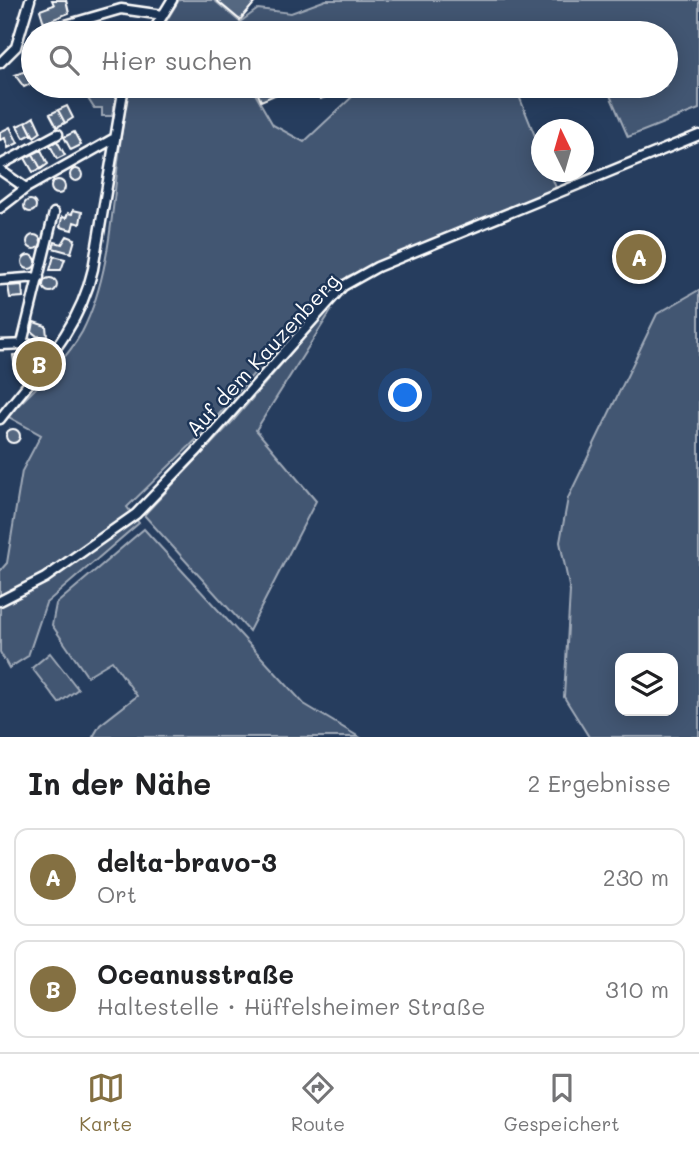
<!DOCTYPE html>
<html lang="de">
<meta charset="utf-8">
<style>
body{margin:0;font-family:Mali,sans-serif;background:#f6f6f6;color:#202124}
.controls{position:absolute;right:21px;bottom:21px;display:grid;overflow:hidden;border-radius:14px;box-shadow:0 4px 18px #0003}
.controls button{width:63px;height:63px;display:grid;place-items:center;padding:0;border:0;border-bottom:2px solid #e0e0e0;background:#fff;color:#202124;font:35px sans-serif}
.compass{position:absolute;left:531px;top:119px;width:63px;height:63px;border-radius:50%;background:#fff;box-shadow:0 4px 18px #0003;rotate:355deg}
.you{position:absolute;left:406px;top:396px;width:24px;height:24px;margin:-18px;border:5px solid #fff;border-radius:50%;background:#1a73e8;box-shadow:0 0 0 10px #1a73e833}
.badge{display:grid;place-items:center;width:46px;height:46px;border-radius:50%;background:#847042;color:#fff;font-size:23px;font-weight:700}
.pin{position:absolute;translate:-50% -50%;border:4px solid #fff;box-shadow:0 2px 7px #0006}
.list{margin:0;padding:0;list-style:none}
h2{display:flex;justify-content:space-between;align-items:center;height:91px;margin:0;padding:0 28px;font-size:30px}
h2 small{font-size:23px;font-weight:400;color:#757577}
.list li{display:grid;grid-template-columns:46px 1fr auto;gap:21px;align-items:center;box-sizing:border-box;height:98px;margin:0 14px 14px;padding:0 14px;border:2px solid #e0e0e0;border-radius:14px}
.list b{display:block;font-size:26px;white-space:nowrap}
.list p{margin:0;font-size:23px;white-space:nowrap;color:#757577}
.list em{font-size:23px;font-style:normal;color:#757577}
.icon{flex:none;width:38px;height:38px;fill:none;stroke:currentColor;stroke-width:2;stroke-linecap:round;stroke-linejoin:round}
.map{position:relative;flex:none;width:699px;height:737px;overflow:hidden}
.search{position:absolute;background:#fff;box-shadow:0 4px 18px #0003;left:21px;right:21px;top:21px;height:77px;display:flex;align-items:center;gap:18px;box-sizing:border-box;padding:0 24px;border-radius:38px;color:#757577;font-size:26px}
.sheet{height:315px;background:#fff}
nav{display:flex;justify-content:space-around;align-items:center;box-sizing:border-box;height:98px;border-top:2px solid #e0e0e0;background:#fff;font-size:19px;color:#757577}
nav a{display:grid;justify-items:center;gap:4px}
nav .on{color:#847042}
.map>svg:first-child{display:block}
</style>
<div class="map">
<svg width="699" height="737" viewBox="0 0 699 737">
<rect width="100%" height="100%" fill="#263d5e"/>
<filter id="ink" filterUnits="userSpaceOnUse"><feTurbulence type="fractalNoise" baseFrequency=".0143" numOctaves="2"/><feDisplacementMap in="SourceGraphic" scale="14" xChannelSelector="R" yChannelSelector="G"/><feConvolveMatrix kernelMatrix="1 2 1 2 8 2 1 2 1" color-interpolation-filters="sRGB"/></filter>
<g filter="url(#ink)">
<path fill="#425672" stroke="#a0aab8" stroke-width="2" fill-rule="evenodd" d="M179 0H214L240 22 258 9 291 13 326 0H699V109L628 137 606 86H666V33H428L429 26 399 23 378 33H159Z
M97 86H118L112 116H102V108H94L87 97Z
M130 86H268L254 92 273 125 304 142 354 95 375 86H515L541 151 542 172H550L556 188 348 276 322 305 313 304 204 432 127 507 139 523 46 603 28 656 9 668 0 652V571L7 563 22 471 41 435 7 416C31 393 66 361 82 332 119 260 111 164 130 86Z
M699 290V737H589L564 697 570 591 560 542 568 498 657 314ZM673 658V711H620V658Z
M327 311H331L256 430 316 501 249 631 144 515 233 421Z
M144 529 304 704 359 737H93L100 725 137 696 112 661 87 676 52 625 56 604Z
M50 653 78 689 59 703 32 668Z"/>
<path fill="#556781" stroke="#fff" stroke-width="2" d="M52 0H66L69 13 44 23 40 10 54 5Z
M216 0H255L256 1 240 20Z
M31 69 33 83 24 87 15 75Z
M272 86H295L261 101 257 92Z
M315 86H335L338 93 320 99Z
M67 106 73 118 65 123 58 110Z
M58 110 65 123 57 127 50 114Z
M34 117 41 132 34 137 26 122Z
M26 122 32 134 24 138 17 126Z
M10 127 18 143 8 148 5 138 0 140V132Z
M74 132 81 145 71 150 64 137Z
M57 141 65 155 57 159 50 145Z
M41 150 48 164 41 169 33 154Z
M33 154 41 169 33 172 25 158Z
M70 175a6 6 0 1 1 12 0a6 6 0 1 1-12 0Z
M51 187a7 7 0 1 1 14 0a7 7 0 1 1-14 0Z
M24 206a6 6 0 1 1 12 0a6 6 0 1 1-12 0Z
M73 210 82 212 80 224 74 222 72 230 60 227 62 217 66 218 68 213 72 214Z
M27 242a7 7 0 1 1 14 0a7 7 0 1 1-14 0Z
M67 236 75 239 71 253 53 248 55 242 62 244Z
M22 262a7 7 0 1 1 14 0a7 7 0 1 1-14 0Z
M54 256 65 259 61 270H50Z
M43 285a7 7 0 1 1 14 0a7 7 0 1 1-14 0Z
M22 285 23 297 10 298 8 286Z
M34 322 46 326 47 337 37 336 32 332Z
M29 353 31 365 25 366 23 370 15 369 13 355Z
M6 436a7 7 0 1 1 14 0a7 7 0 1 1-14 0Z"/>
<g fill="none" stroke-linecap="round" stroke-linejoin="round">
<defs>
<path id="minor" d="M38 33 121 9 163 15
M152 33 172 0
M0 63 16 47 30 0
M0 165 58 134
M0 170 26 188
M0 208 26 188 113 139
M0 280 39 277
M22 343 54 213
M0 345 28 344 52 357
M0 419C38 370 79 331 93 269L124 86
M0 601 45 578 136 514 196 452 343 286 377 267 699 135"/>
</defs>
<use href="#minor" stroke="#fff" stroke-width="13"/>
<use href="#minor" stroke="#1d3557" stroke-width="8"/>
</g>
</g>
<g text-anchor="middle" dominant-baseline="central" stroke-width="5" stroke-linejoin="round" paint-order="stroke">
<g font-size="21" fill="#fff" stroke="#1d3557">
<text transform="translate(262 354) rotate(-47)">Auf dem Kauzenberg</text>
</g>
</g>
</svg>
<div class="controls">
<button><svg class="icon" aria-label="layers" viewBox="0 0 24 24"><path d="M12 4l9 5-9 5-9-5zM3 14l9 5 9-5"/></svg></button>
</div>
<svg class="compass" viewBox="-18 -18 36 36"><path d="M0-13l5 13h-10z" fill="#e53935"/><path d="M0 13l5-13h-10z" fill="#757577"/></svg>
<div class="you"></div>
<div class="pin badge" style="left:639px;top:257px">A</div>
<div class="pin badge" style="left:39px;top:364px">B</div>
<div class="search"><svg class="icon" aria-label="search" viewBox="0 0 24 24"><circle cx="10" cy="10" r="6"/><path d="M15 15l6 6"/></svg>Hier suchen</div>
</div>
<section class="sheet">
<h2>In der Nähe<small>2 Ergebnisse</small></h2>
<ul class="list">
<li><span class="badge">A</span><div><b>delta-bravo-3</b><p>Ort</p></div><em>230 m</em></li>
<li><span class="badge">B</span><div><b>Oceanusstraße</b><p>Haltestelle · Hüffelsheimer Straße</p></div><em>310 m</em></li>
</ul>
</section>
<nav>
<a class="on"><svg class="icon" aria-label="map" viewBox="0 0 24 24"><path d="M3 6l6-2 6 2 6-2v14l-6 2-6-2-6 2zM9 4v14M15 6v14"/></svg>Karte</a>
<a><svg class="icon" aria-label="directions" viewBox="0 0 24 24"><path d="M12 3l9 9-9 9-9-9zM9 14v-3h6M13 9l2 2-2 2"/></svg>Route</a>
<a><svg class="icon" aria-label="saved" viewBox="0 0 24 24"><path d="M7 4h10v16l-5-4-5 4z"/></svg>Gespeichert</a>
</nav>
